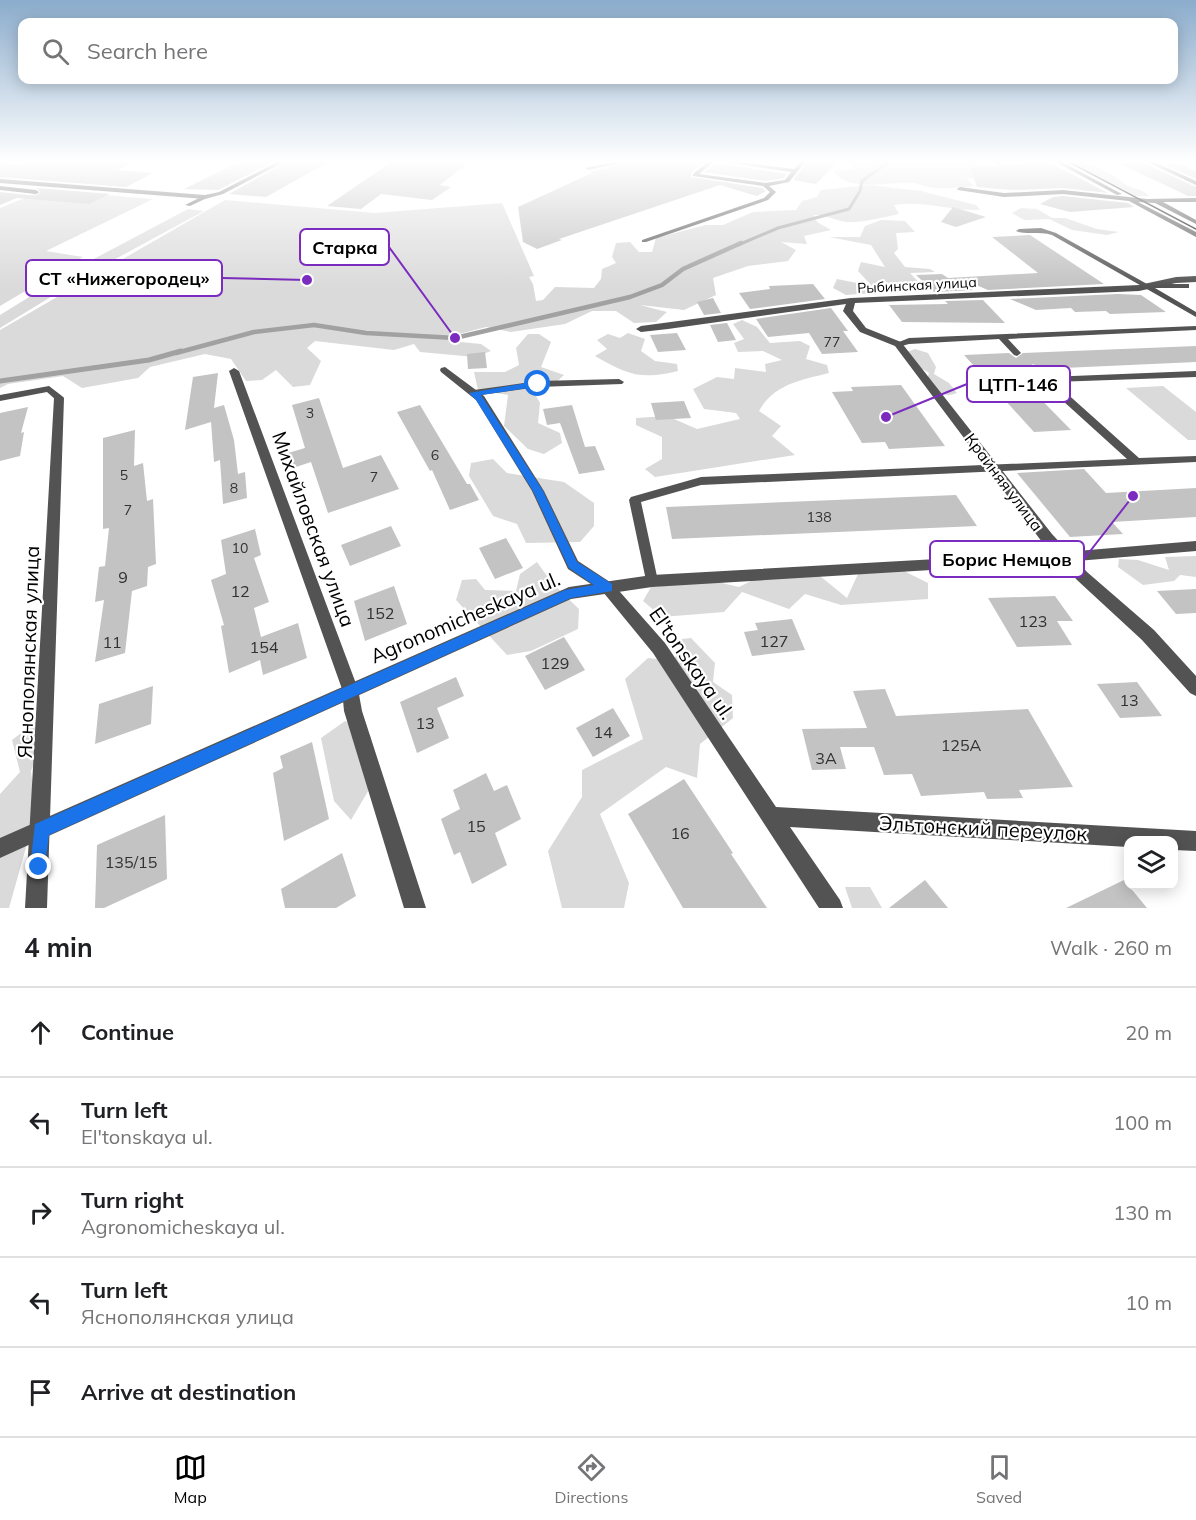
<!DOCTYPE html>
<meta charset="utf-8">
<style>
body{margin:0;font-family:Mulish,sans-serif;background:#f6f6f6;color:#202124}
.controls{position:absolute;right:18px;bottom:18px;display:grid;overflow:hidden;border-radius:12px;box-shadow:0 3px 15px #0003}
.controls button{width:54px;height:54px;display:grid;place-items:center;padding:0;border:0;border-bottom:2px solid #e0e0e0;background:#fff;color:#202124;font:30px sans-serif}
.stop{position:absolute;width:18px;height:18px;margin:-14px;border:4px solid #1a73e8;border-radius:50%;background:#fff}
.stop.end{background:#1a73e8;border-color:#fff;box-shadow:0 2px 6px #0008}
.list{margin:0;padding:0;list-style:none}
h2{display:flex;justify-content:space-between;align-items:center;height:78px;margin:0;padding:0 24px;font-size:26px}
h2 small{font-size:20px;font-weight:400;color:#757577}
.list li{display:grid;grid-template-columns:39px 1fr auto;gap:18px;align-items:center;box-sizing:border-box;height:90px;padding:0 24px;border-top:2px solid #e0e0e0}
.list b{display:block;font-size:22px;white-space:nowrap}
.list p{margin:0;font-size:20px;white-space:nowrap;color:#757577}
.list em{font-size:20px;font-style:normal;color:#757577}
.icon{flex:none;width:33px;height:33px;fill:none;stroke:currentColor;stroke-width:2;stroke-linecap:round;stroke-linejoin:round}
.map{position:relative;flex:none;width:1196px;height:908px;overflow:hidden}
.search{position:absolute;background:#fff;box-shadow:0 3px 15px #0003;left:18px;right:18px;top:18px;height:66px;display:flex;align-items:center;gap:15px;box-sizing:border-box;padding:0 21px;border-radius:12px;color:#757577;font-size:22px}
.sheet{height:528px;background:#fff}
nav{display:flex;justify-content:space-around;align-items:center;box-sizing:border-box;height:84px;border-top:2px solid #e0e0e0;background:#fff;font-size:16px;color:#757577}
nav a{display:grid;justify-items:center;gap:3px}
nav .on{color:#000}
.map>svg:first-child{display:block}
</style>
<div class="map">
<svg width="1196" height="908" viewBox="0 0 1196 908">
<rect width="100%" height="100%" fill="#fff"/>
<path fill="#dadada" d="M842 161H974L992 179 966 178 974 186C962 187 949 189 937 188 929 188 921 184 914 183 893 181 846 193 834 171L852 169 853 166Z
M1070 161C1089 161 1111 173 1125 184 1133 190 1140 187 1149 196H1136Z
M869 185 921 191 976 205 980 210C951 211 924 200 894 205L899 214C883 217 864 223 847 222 835 221 827 214 814 215L817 222 831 230 804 236 807 244 781 242 796 250 788 261 748 266 713 278 716 295 684 310 640 305 667 312 656 322 634 323 616 311H592L565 324 511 332 486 327 452 336 450 341 481 344 491 351 475 357 420 352 414 344 394 350 315 341 307 348 321 361 310 385 293 387 276 370 262 380 246 381 231 359 205 354 150 367 138 378 82 388 63 376 8 384 0 388V330L225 200 375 213 502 203 534 276 529 277 533 284 536 301 543 300 555 287 594 288 601 279 602 269 616 263 612 257 616 243 630 242 639 252H652L656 238 706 225H723L753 212 796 210 802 201 817 197 821 190Z
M44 190 153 199 46 251 83 257 0 306V208Z
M1021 208 1037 209 1052 218H1065L1097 229 1119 232 1107 235 1072 230 1049 219 1024 220 1012 213Z
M188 209 204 211 95 270 0 328V315L73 270Z
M881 220 905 221 915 232 896 233 898 249 894 253 905 267 930 269 935 272 910 273 925 289 846 295 833 288 837 279 872 286 858 271 861 262 885 267 871 245 829 237H860L865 226Z
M742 320 757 327 770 343 800 341 810 346 806 359 827 365 829 373C801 380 774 384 759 411L781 426 772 436 795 455 655 477 645 469 662 459V437L636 425V418L667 416 697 429 740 419 736 413 704 409 693 389 717 377 734 379 735 368 766 372 765 364 782 360 763 351 738 352 734 343 744 339 733 324Z
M628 333 645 339 641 351 655 361 677 364 678 371C640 380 628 375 595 356L607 349 597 340 608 334 620 338Z
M528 334H539L551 342 541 367 564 375 552 386 531 387 540 403 538 423 560 433 562 443 544 454 528 449 504 426 508 395 478 390 474 372H505L519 365 516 348Z
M915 349 928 353 936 367 934 374 949 383 957 393C942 399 936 390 927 379L929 373 916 365 907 352Z
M1163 386 1196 412V440H1188L1126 388Z
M493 459 507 473 564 482 594 503V526L580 542 526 543 517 524 493 516 469 476 471 463Z
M1196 556V577L1180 575 1174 581 1143 585 1118 567 1119 559 1138 560 1169 570 1165 557Z
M537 562 552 583 579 609 578 629 531 651 507 655 456 600 462 580 476 579 485 590 516 591 520 574Z
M904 571 928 583V599L841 605 805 594 789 609 742 592 724 612 662 617 643 601 651 587 713 581 739 587 757 578 820 576 847 598 858 574Z
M691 638 715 663 713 682 732 695 733 718 700 744 697 778 666 767 600 814 629 883 624 908H562L548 851 582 797V770L643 739 625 679 648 658 674 661 682 639Z
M37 721 50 724 31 771 36 812 9 908H0V794L20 772 12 740Z
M345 721 370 735 380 771 351 820 334 801 321 738Z
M845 887H870L882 908H852Z"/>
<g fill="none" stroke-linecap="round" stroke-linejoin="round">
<path stroke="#a1a1a1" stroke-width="3" d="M738 245 778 228 849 209 860 191 862 181 890 161"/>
<path stroke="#a1a1a1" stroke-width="4.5" d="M176 353 254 332 314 325 366 333 455 338 630 297 662 285 683 269 741 243"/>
<path stroke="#a1a1a1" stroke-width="5" d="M0 381 149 360 181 351"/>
</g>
<path fill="#c3c3c3" d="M27 161H139L117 170 153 173 126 187 0 177V163L27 165Z
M241 161H275L218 190 184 189Z
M288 161H330L266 197 229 194Z
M393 161H470L440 185 451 187 432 200 381 194 361 209 327 206Z
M632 161H706L692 172 691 177 762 188 766 191 757 196 720 185 559 239 562 240 537 249 523 242 518 207 592 173 589 172Z
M808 161H838L816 184 793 180Z
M1049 162 1108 193 1063 188 1013 190 977 187 970 167Z
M716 163H718L787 174 784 178 765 181 704 172Z
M1118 163H1144L1196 187V196H1188Z
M1163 164H1181L1196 171V179Z
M37 188 110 194 89 204 17 198 0 205V192L36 196 41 193Z
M1063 196 1128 203 1134 207 1070 212 1040 204 1053 197Z
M953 207 986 217 956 227 941 222Z
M1030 235 1104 284 988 290 962 279 973 290 934 292 916 275 942 274 948 278 1038 273 992 237Z
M813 284 825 299 750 309 739 293 770 289 769 286Z
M1118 294 1141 295 1166 312 1110 314 1106 311 1075 312 1071 308 1036 310 1010 299Z
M713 298 721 313 704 315 697 302Z
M983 300 1005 323 902 322 889 305 948 304 945 301Z
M831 308 848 331H843L858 352 822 354 809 333 768 337 756 319Z
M727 323 736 340 718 342 710 325Z
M677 333 686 350 658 352 650 335Z
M1196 346V362L1041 369 1033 364 1027 370H1012L1071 430 1034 432 964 355 1009 353 1016 358 1023 353Z
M485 352 487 368 468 369 467 354Z
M218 373 214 408 224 405 234 440 238 474 245 472 247 498 223 504 220 460 214 462 211 422 185 430 193 377Z
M901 385 945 446 889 449 885 442 862 443 832 392 853 391 851 387Z
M319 398 343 468 381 455 399 489 328 513 311 462 293 468 288 453 305 448 292 405Z
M684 401 691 418 656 420 651 403Z
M420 405 467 484H470L479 500 450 510 432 470 430 471 397 412Z
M572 405 585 447 595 446 605 470 579 474 560 423 547 425 543 409Z
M28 407 21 433 24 432 20 456 0 461V413Z
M135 430 134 466 143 463 147 501 153 499 156 564 148 567 147 586 132 591 125 653 95 662 104 600 95 602 99 567 105 566 109 528 103 529V438Z
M1084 469 1106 493 1196 488V517L1112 522 1123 534 1070 537 1017 473Z
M956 495 977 526 672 539 666 507Z
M391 526 401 546 350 566 341 545Z
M255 529 261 555 254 558 269 602 254 608 261 637 298 623 307 658 263 675 260 660 229 673 221 626 224 625 211 580 226 574 221 540Z
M506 538 523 568 495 579 479 548Z
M394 586 407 624 365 641 354 601Z
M1196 589V613L1176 614 1157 591Z
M1055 596 1073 621H1057L1072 645 1017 647 988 598Z
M792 619 805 650 752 656 744 632 758 630 755 623Z
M564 637 585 670 545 690 525 656Z
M456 677 464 696 437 708 449 738 417 753 400 702Z
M1137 682 1162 716 1120 718 1097 684Z
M153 686 151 724 95 744 99 704Z
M885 689 896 716 1028 709 1073 787 1019 790 1023 798 987 799 984 792 921 796 912 774 884 775 874 747H840L846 769 812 770 802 729 867 728 853 691Z
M613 708 630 736 593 757 576 728Z
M312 742 329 819 284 841 273 773 283 768 280 756Z
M486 773 494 791 507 785 521 819 495 833 507 865 472 884 460 852 454 855 441 819 460 809 453 790Z
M684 779 733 853 731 854 767 908H683L628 814Z
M165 815 167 879 104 908H95L97 845Z
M342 853 356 896 336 908H285L281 889Z
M925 880 948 908H889Z
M1124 880 1147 908H1066Z"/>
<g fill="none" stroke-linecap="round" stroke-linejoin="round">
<path fill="#535353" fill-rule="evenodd" d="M620 161H630L588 170 585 168Z
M709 161H715L699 174 765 183 785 180 791 172 718 161H730L794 169 801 161H806L789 182 769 186 776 192 768 200 646 242H642V240L764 198 770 192 763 186 693 176V174Z
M994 161H1019L996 164Z
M1054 161H1060L1122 194 1117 195Z
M0 186 36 190 39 192 36 194 0 190Z
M960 187 1004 193 1063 190 1147 199 1196 198V202H1163L1196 220V224L1155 203 1138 202 1196 232V237L1129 201 1063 194 1004 197 958 190 957 189Z
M205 195 208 197 207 198 190 206 185 205Z
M1041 228 1056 233 1147 284H1189V288H1155L1196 312V317L1052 235C1039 231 1025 235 1016 231L1019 229Z
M1196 326V330L1008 339 1021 353 1017 356 1014 355 999 339 909 344 898 347 894 344 909 338Z
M1033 366 1048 377 1196 371V377L1054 382 1139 458 1196 456V462L701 485 641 502 658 581 657 585 652 586 647 585 629 500 631 497 701 477 1127 459 1030 371 1029 369Z
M619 379 624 382 622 384 538 387 474 396 469 393 474 390 538 381Z
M49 386 62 396 64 398 62 400H56L47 392 0 401V395Z"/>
<path fill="#535353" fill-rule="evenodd" d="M279 161H286L223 194 205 199 0 183V179L205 195 219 192Z
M1196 276V282L1176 283 1139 291 855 303 853 311 866 328 901 342 1052 534 1087 572 1154 630 1196 676V696L1190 693 1142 640 1077 580 1042 542 895 346 860 332 843 311 846 304 668 329 641 332 636 329 641 326 851 298 1139 285 1176 277Z
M445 367 484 396 544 491 578 561 613 584 665 643 776 807 1196 831V851L1174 850V840H1128V847L790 827 840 900 843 908H819L653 653 603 592 568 569 532 491 476 400 441 372 440 370 441 368Z
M234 368 239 371 358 689 362 711 426 908H404L344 711 342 689 229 371Z
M59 395 64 398 47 908H25L54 398Z"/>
<path fill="#535353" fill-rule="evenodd" d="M1145 161H1152L1196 181V185Z
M1196 541V551L1065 562 652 587 571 599 0 858V838L569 587 652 575 1065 552Z"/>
<path stroke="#000" stroke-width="1.5" d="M1067 161 1196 229"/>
</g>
<linearGradient id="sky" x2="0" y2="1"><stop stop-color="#8baccc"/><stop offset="0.56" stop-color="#fff"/><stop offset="1" stop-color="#fff" stop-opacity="0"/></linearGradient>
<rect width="1196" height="288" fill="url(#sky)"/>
<path fill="#1a73e8" d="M538 381 541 386 481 395 543 491 577 562 612 584V591L571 598 49 835 44 873 39 876 33 873 30 867 35 824 565 590 594 585 569 568 533 491 476 400 469 393Z"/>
<g text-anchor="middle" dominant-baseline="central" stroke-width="4.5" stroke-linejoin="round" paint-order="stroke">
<g font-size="14" fill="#000" stroke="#fff">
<text transform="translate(917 285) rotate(-3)">Рыбинская улица</text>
</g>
<g font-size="14" fill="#313131">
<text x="832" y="342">77</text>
<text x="310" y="413">3</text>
<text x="435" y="455">6</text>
<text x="124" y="475">5</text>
<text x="374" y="477">7</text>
<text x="234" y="488">8</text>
<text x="128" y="510">7</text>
<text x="819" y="517">138</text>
<text x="240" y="548">10</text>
</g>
<g font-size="16" fill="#000" stroke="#fff">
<text transform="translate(1004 482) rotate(53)">Крайняя улица</text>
</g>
<g font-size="16" fill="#313131">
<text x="123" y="577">9</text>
<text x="240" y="591">12</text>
<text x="380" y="613">152</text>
<text x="1033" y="621">123</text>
<text x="774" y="641">127</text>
<text x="112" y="642">11</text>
<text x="264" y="647">154</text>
<text x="555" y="663">129</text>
<text x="1129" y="700">13</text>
<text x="425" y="723">13</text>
<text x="603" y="732">14</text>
<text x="961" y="745">125А</text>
<text x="826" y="758">3А</text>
<text x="476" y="826">15</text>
<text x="680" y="833">16</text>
<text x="131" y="862">135/15</text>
</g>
<g font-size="20" fill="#000" stroke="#fff">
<text transform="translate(314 529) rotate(70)">Михайловская улица</text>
<text transform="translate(465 617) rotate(-23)">Agronomicheskaya ul.</text>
<text transform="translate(28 652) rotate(-88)">Яснополянская улица</text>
<text transform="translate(692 663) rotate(55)">El'tonskaya ul.</text>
<text transform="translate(983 828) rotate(3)">Эльтонский переулок</text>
</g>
</g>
<path fill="none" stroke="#7b2cbf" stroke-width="2" d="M455 338L389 247M307 280L222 278M886 417L967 384M1133 496L1084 559"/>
<g fill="#7b2cbf" stroke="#fff" stroke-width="2">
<circle cx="455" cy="338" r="6"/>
<circle cx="307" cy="280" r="6"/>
<circle cx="886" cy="417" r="6"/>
<circle cx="1133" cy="496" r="6"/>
</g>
<g fill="#fff" stroke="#7b2cbf" stroke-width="2">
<rect x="300" y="229" width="89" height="36" rx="6"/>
<rect x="26" y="260" width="196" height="36" rx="6"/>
<rect x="967" y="366" width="103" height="36" rx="6"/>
<rect x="930" y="541" width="154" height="36" rx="6"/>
</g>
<g font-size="18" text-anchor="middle" font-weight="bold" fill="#000">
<text x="345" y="254">Старка</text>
<text x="124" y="285">СТ «Нижегородец»</text>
<text x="1018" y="391">ЦТП-146</text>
<text x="1007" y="566">Борис Немцов</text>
</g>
</svg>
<div class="controls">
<button><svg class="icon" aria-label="layers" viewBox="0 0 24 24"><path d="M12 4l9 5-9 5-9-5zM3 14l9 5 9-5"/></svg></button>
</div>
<div class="stop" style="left:538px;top:384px"></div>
<div class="stop end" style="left:39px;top:867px"></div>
<div class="search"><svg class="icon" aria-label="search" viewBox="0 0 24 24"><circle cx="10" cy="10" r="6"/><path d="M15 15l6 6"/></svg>Search here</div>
</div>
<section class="sheet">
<h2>4 min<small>Walk · 260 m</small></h2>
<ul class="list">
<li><svg class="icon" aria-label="ahead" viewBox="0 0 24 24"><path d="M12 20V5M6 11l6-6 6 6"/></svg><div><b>Continue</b></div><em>20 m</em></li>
<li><svg class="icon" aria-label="left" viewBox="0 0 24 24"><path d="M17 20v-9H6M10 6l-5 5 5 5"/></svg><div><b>Turn left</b><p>El'tonskaya ul.</p></div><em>100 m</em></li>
<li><svg class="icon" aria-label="right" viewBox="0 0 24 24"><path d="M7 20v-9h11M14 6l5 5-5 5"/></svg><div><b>Turn right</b><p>Agronomicheskaya ul.</p></div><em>130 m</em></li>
<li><svg class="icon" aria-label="left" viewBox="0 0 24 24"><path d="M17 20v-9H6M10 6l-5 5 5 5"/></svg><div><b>Turn left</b><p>Яснополянская улица</p></div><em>10 m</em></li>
<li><svg class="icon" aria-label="arrive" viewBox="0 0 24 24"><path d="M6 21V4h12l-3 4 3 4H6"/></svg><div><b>Arrive at destination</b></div></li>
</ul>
</section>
<nav>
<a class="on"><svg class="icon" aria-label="map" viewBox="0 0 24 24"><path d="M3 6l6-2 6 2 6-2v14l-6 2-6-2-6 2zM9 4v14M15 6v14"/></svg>Map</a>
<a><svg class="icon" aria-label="directions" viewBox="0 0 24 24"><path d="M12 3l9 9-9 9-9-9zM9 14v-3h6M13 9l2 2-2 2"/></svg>Directions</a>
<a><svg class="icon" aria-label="saved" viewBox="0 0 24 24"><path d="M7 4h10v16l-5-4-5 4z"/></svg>Saved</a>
</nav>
